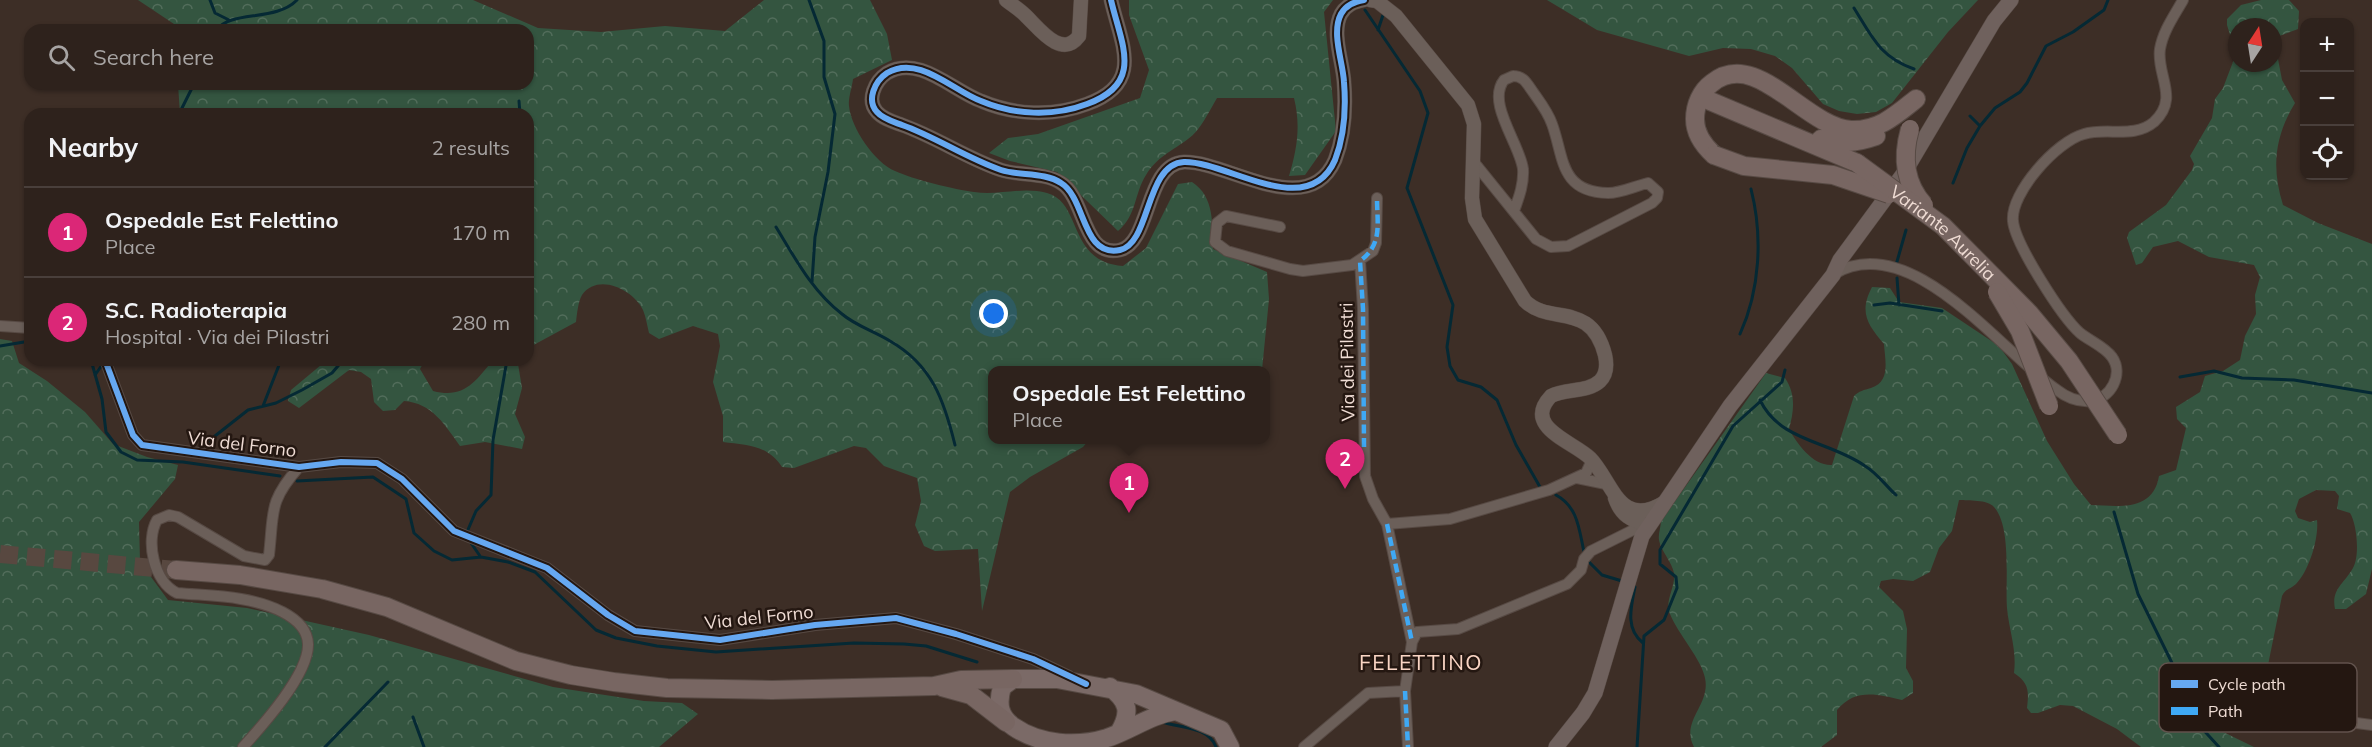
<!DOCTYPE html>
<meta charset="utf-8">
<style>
body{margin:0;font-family:Mulish,sans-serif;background:#3a2f29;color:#f1f3f6}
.controls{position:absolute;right:18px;top:18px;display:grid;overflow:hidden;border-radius:12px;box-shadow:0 2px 4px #0004}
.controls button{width:54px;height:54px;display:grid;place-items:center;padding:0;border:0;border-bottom:2px solid #493f3b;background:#2e221c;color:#f1f3f6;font:30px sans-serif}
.compass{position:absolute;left:2228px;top:18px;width:54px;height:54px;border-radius:50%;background:#2e221c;box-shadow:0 2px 4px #0004;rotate:12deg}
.you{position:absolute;left:994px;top:314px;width:21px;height:21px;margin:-15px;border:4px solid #fff;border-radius:50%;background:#1a73e8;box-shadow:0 0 0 9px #1a73e833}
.badge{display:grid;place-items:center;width:39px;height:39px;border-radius:50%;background:#db2777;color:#fff;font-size:20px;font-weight:700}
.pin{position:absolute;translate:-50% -50px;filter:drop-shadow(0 2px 3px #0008)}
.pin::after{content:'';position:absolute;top:32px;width:21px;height:18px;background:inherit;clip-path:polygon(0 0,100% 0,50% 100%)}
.popup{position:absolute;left:988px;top:366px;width:282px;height:78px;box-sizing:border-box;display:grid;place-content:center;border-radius:12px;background:#2e221c;filter:drop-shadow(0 2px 4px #0005);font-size:20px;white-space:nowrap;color:#a7a4a3}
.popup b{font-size:22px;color:#f1f3f6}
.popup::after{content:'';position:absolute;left:50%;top:100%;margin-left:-12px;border:12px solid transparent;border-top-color:#2e221c}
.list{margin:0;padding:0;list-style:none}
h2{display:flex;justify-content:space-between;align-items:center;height:78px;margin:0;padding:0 24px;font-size:26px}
h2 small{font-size:20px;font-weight:400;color:#a7a4a3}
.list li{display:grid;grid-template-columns:39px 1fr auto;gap:18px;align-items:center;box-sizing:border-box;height:90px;padding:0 24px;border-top:2px solid #493f3b}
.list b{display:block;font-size:22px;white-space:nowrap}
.list p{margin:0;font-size:20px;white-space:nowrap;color:#a7a4a3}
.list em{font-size:20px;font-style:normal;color:#a7a4a3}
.icon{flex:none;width:33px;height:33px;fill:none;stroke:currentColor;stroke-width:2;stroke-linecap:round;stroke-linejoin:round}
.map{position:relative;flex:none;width:2372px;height:747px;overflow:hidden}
.search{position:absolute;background:#2e221c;box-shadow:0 2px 4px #0004;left:24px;top:24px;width:510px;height:66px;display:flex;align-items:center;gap:15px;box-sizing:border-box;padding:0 21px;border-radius:18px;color:#a7a4a3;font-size:22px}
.panel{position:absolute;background:#2e221c;box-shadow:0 2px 4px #0004;left:24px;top:108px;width:510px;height:258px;border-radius:18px}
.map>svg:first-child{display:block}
</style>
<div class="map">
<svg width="2372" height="747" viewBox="0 0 2372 747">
<defs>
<pattern id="forest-crowns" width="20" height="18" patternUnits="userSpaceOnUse" patternTransform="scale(1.5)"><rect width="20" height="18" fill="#345540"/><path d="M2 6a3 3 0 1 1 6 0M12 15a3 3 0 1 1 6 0" fill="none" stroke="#526d5b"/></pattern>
</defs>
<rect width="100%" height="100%" fill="#3d2e26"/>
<path fill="url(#forest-crowns)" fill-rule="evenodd" d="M138 0H473L538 28 601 32 665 26 725 31 764 0H870L887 34 892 60 853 79C852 88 848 98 849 106 851 128 875 163 895 171 912 179 956 190 974 192 999 196 1022 186 1047 193 1083 203 1067 262 1123 266L1146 248 1178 184 1192 182C1215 197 1212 224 1213 249L1267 272 1269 299 1262 370H992V440H1089L1083 447 1030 477 1010 492 982 611 978 549 935 551 924 546 915 525 921 501 917 478 884 466 866 448 854 446 794 468 782 467C768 445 747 445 723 442V416L713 382 720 346 718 334 693 326 659 339 649 333C647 325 646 317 643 310 634 290 598 272 582 295 578 302 577 314 576 322L528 348V114H180L178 84H528V30H183Z
M1129 0H1333L1324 12 1336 131 1305 175 1289 176C1297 149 1301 126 1294 98H1217C1209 111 1201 130 1188 139 1172 151 1157 157 1146 175 1134 194 1137 215 1118 231L1057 172 1010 161 989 153 1008 138 1038 134 1140 98 1149 70 1129 15Z
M1547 0H1978L1948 32 1892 103 1876 112 1857 114 1839 111 1823 104 1792 68 1775 56 1751 49 1723 48 1689 56 1597 30Z
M2261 0H2289L2299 11 2298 29 2274 38 2282 80 2295 103C2275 136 2271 167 2283 205L2318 223 2372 244V569L2366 594 2346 609H2335C2331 589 2344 584 2353 568 2360 556 2357 524 2350 513L2337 509 2339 496 2335 491 2316 490 2299 499 2295 511 2298 518 2310 522 2317 520C2319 538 2309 571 2296 584 2291 589 2286 588 2282 596L2268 665 2254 686 2248 688 2237 682 2210 703 2215 728 2254 747H2141L2117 729 2073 706 2060 705 2038 713H2031L2027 708C2029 691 2029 683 2014 673 2017 650 2009 630 2007 608 2005 583 2012 527 1994 507 1987 499 1969 501 1959 500L1952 531 1939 548 1930 572 1913 581 1893 579 1881 581 1879 587 1903 611 1907 629 1906 668 1913 681V693L1902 700C1877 694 1855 688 1837 710V735L1821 747H1694C1680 721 1711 705 1705 678 1702 660 1678 634 1670 614 1664 601 1676 587 1674 573 1672 562 1661 551 1659 540 1658 534 1661 527 1661 521L1766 373 1785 378C1796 394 1794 411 1789 429 1797 444 1813 466 1832 465L1854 396C1859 391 1864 390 1871 388 1891 382 1885 360 1884 344 1867 324 1859 312 1872 287L1890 288 1899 302 1942 308 1999 346 2012 364 2047 441 2074 484 2091 505C2119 506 2153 512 2159 476L2176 470 2186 428 2177 419 2176 407 2200 392 2205 376 2223 371 2240 360 2245 336 2256 314 2255 295 2260 277 2254 265 2209 257 2178 241 2153 247 2142 263 2136 265 2127 238 2129 232 2166 205 2192 170 2194 164 2190 156 2212 118 2215 99 2223 88 2236 54 2227 25V19L2241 5ZM2237 27H2273V63H2237Z
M0 339 12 341 19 363 47 381 85 412 113 444 147 457 178 465 175 479 139 522 140 562 168 600 247 608 369 635 553 687 644 701 682 703 698 714 659 747H0Z
M327 360H425L420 369 433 391C464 399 475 382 493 360H511L518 364 522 388 515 414 525 437 522 449 485 442 460 446C445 425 432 403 404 401L395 410 383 411 374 402 371 379 361 372 349 370 299 408 288 401 291 390Z"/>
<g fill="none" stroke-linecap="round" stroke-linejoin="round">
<path stroke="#052934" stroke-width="3" d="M210 0 215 13 229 20
M809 0 824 41V77L835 114 828 172 815 237 812 282
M1854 8C1872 37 1880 57 1914 69
M1365 10 1420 91 1428 113 1407 188 1453 305 1447 347 1450 366 1458 380 1481 387 1497 400 1516 445 1540 487
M217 30C230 10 276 22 297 0
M1378 30 1383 15
M519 101 520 114
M179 114 194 84
M1970 116 1980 126
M1953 183 1967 148 1980 126 1995 108 2020 92 2027 83 2046 46 2073 32 2104 10 2108 0
M776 227C795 258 812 291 842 314 856 326 874 331 890 341 932 365 944 400 955 445
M1896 265 1906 230
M1897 278 1899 305
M1874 305 1890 303 1942 311
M1740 334C1760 290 1763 236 1751 189
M0 346 30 341
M91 360 102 399 106 432 121 452 137 460 183 462 280 476
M95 375 102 365
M2180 377 2214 371 2242 378 2294 380 2372 393
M1760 400C1780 442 1830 441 1865 466 1877 473 1886 486 1896 495
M263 406 281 360
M201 447 248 410 276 403 302 390 332 373 343 360
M297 481 373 477 406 499 414 533 434 551 452 560 481 557 508 562 535 572 596 630 616 638 657 646 716 652 854 643 904 644 926 646 977 662
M1556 495C1578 507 1579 529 1584 552
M2114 512 2138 594 2172 663 2177 693 2198 724 2219 747
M467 532 476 511 491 495 493 440 507 360
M471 543 480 556
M1589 562 1602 575 1622 581
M1635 587C1631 607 1625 629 1643 643
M413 717 424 747
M1162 722C1180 728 1208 726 1216 747
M325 747 388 682
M1637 747 1644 636 1664 620 1677 588 1676 577 1660 564V550L1733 426 1782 382 1785 370"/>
<path stroke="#584840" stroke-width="18" stroke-dasharray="18 9" stroke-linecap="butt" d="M0 554 176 570"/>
<defs>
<path id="minor" d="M1473 161 1536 239 1551 247 1568 246 1652 203 1657 198 1658 192 1648 183C1635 186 1621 193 1608 193 1559 192 1564 156 1552 124 1548 112 1540 102 1533 92 1527 84 1524 76 1513 76L1504 80C1486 103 1520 144 1523 169 1524 184 1519 197 1514 211
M1280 227 1226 216 1217 223 1215 242 1227 251 1290 269 1303 271 1352 265 1373 251 1376 243 1377 198
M1360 261 1363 309 1365 476 1373 499 1387 524 1412 642 1405 691 1408 747
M1834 274C1911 228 2001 352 2057 390 2066 397 2078 402 2090 401 2111 399 2124 374 2112 357 2105 347 2090 341 2080 333 2062 317 2015 244 2013 221 2010 193 2057 141 2084 134 2107 127 2134 139 2154 122 2180 98 2156 75 2160 49 2163 31 2174 16 2183 0
M0 326 30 328
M105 360 133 435 142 445 299 467 341 462 377 463 402 479 454 531 547 568 608 615 635 631 720 640 815 625 896 618 956 634 1033 659 1069 676
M1577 478 1606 484
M1387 524 1450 519 1549 490 1586 473 1592 460
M1412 642 1417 632 1458 629 1567 584 1581 570 1584 559 1591 551 1633 530
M2325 703 2341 709 2349 722 2372 725
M243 747C262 726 309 674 308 644 307 615 264 603 241 599 220 595 198 595 177 593 154 582 145 541 157 520L169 515 178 517 244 556 265 560 269 555C274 512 268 502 299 467
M1304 747 1368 693 1405 691"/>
<path id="tertiary" d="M1006 0C1012 5 1019 9 1025 15 1038 27 1061 60 1079 36L1081 0
M1111 0C1121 44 1145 83 1087 104 1053 117 1014 115 981 101 953 91 919 54 887 73 875 81 866 100 877 112 883 119 894 122 902 125 936 137 966 158 1001 170 1019 176 1045 172 1061 183 1086 198 1082 258 1120 250 1151 243 1145 164 1184 162 1227 161 1308 222 1335 160 1344 137 1346 107 1344 82 1343 62 1331 33 1341 14 1346 5 1354 2 1364 0
M1370 0 1377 1 1396 16 1468 105 1474 124 1472 198 1475 219 1525 301C1550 326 1591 300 1605 355 1607 364 1607 374 1600 381 1587 393 1566 388 1551 396 1522 427 1572 441 1590 458 1612 480 1619 531 1665 502
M1615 498C1621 516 1631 520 1649 526"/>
<path id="secondary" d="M1556 747 1583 713 1595 693 1642 536 1649 526 1730 406 1833 275 1840 260 1904 173 1994 21 2011 0"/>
<path id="primary" d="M1110 687C1129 702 1131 712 1119 733
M1175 711C1150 715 1131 730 1107 738 1077 747 1040 745 1014 727 999 717 997 704 1002 687L1013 679H1057L1136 694 1221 730 1230 747"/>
<path id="trunk" d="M1710 101 1857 163
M1821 139C1841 144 1856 143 1876 136
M1714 155C1703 145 1695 134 1695 119 1695 105 1701 91 1712 83 1756 47 1805 127 1851 130 1879 131 1896 115 1916 99
M176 570 240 575 322 589 387 607 516 661 571 675 614 682 667 688 772 690 934 686 961 680 1013 679
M942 687 971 695 1006 722"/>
</defs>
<use href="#minor" stroke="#574a44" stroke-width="12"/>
<use href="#tertiary" stroke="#574a44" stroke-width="15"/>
<use href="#secondary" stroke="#574a44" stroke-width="16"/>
<use href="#primary" stroke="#574a44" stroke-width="20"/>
<use href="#trunk" stroke="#574a44" stroke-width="20"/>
<use href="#minor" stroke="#6b5f59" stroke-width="10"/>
<use href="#tertiary" stroke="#6b5f59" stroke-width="14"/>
<use href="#secondary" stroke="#6f615d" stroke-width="15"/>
<use href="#primary" stroke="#7b6a67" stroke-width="18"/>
<use href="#trunk" stroke="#786662" stroke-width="18"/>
<defs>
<g id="trunk-bridge">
<path d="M1910 129C1902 157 1904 183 1924 205"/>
<path d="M1714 155 1744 166 1833 175 1889 194"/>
<path id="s1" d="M1857 163 1943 226 2029 313 2069 361 2118 435"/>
<path d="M1997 292 2020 331 2049 406"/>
</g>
</defs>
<use href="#trunk-bridge" stroke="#574a44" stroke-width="20" stroke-linecap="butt"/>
<use href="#trunk-bridge" stroke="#786662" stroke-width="18"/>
<path stroke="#3fa9f5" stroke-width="4.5" stroke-dasharray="9 4.5" stroke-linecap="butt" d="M1364 447 1363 309 1360 261C1383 244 1377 224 1377 198
M1387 524 1412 642
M1405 691 1408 747"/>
<defs>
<path id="cycleway" d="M1111 0C1121 44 1145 83 1087 104 1053 117 1014 115 981 101 953 91 919 54 887 73 875 81 866 100 877 112 883 119 894 122 902 125 936 137 966 158 1001 170 1019 176 1045 172 1061 183 1086 198 1082 258 1120 250 1151 243 1145 164 1184 162 1227 161 1308 222 1335 160 1344 137 1346 107 1344 82 1343 62 1331 33 1341 14 1346 5 1354 2 1364 0
M105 360 133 435 142 445 299 467 341 462 377 463 402 479 454 531 547 568 608 615 635 631 720 640 815 625 896 618 956 634 1033 659 1086 684"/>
</defs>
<use href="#cycleway" stroke="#241711" stroke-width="10"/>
<use href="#cycleway" stroke="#66a8f1" stroke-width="6"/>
</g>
<g text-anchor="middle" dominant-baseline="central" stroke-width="5" stroke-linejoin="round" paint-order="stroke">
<g font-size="18" fill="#efdcd4" stroke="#241711">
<text stroke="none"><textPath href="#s1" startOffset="111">Variante Aurelia</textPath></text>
<text transform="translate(1347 362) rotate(-91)">Via dei Pilastri</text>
<text transform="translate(242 444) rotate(7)">Via del Forno</text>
<text transform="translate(759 617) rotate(-6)">Via del Forno</text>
</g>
<g font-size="21" letter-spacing="1.5" fill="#fad5c4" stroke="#241711">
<text x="1421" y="662">FELETTINO</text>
</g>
</g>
<rect x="2159" y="663" width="198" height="69" rx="9" fill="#241711" stroke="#61524c" stroke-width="1.5"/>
<rect x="2171" y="680" width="27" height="8" fill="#66a8f1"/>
<rect x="2171" y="707" width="27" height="8" fill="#3fa9f5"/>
<g font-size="16" fill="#efdcd4">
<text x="2208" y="690">Cycle path</text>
<text x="2208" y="717">Path</text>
</g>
</svg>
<div class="controls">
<button>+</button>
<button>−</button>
<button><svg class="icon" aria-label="locate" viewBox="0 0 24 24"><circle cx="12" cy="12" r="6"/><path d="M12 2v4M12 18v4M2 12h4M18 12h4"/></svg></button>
</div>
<svg class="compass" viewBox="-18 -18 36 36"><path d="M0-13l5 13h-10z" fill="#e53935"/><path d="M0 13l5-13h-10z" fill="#a7a4a3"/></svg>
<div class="you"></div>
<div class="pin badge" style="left:1129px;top:513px">1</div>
<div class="popup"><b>Ospedale Est Felettino</b>Place</div>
<div class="pin badge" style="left:1345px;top:489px">2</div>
<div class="search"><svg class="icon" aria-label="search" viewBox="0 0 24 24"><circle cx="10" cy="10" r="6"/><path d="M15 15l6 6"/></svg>Search here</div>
<section class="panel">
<h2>Nearby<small>2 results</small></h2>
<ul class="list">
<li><span class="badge">1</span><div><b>Ospedale Est Felettino</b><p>Place</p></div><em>170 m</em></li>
<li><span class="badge">2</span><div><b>S.C. Radioterapia</b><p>Hospital · Via dei Pilastri</p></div><em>280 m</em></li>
</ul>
</section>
</div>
